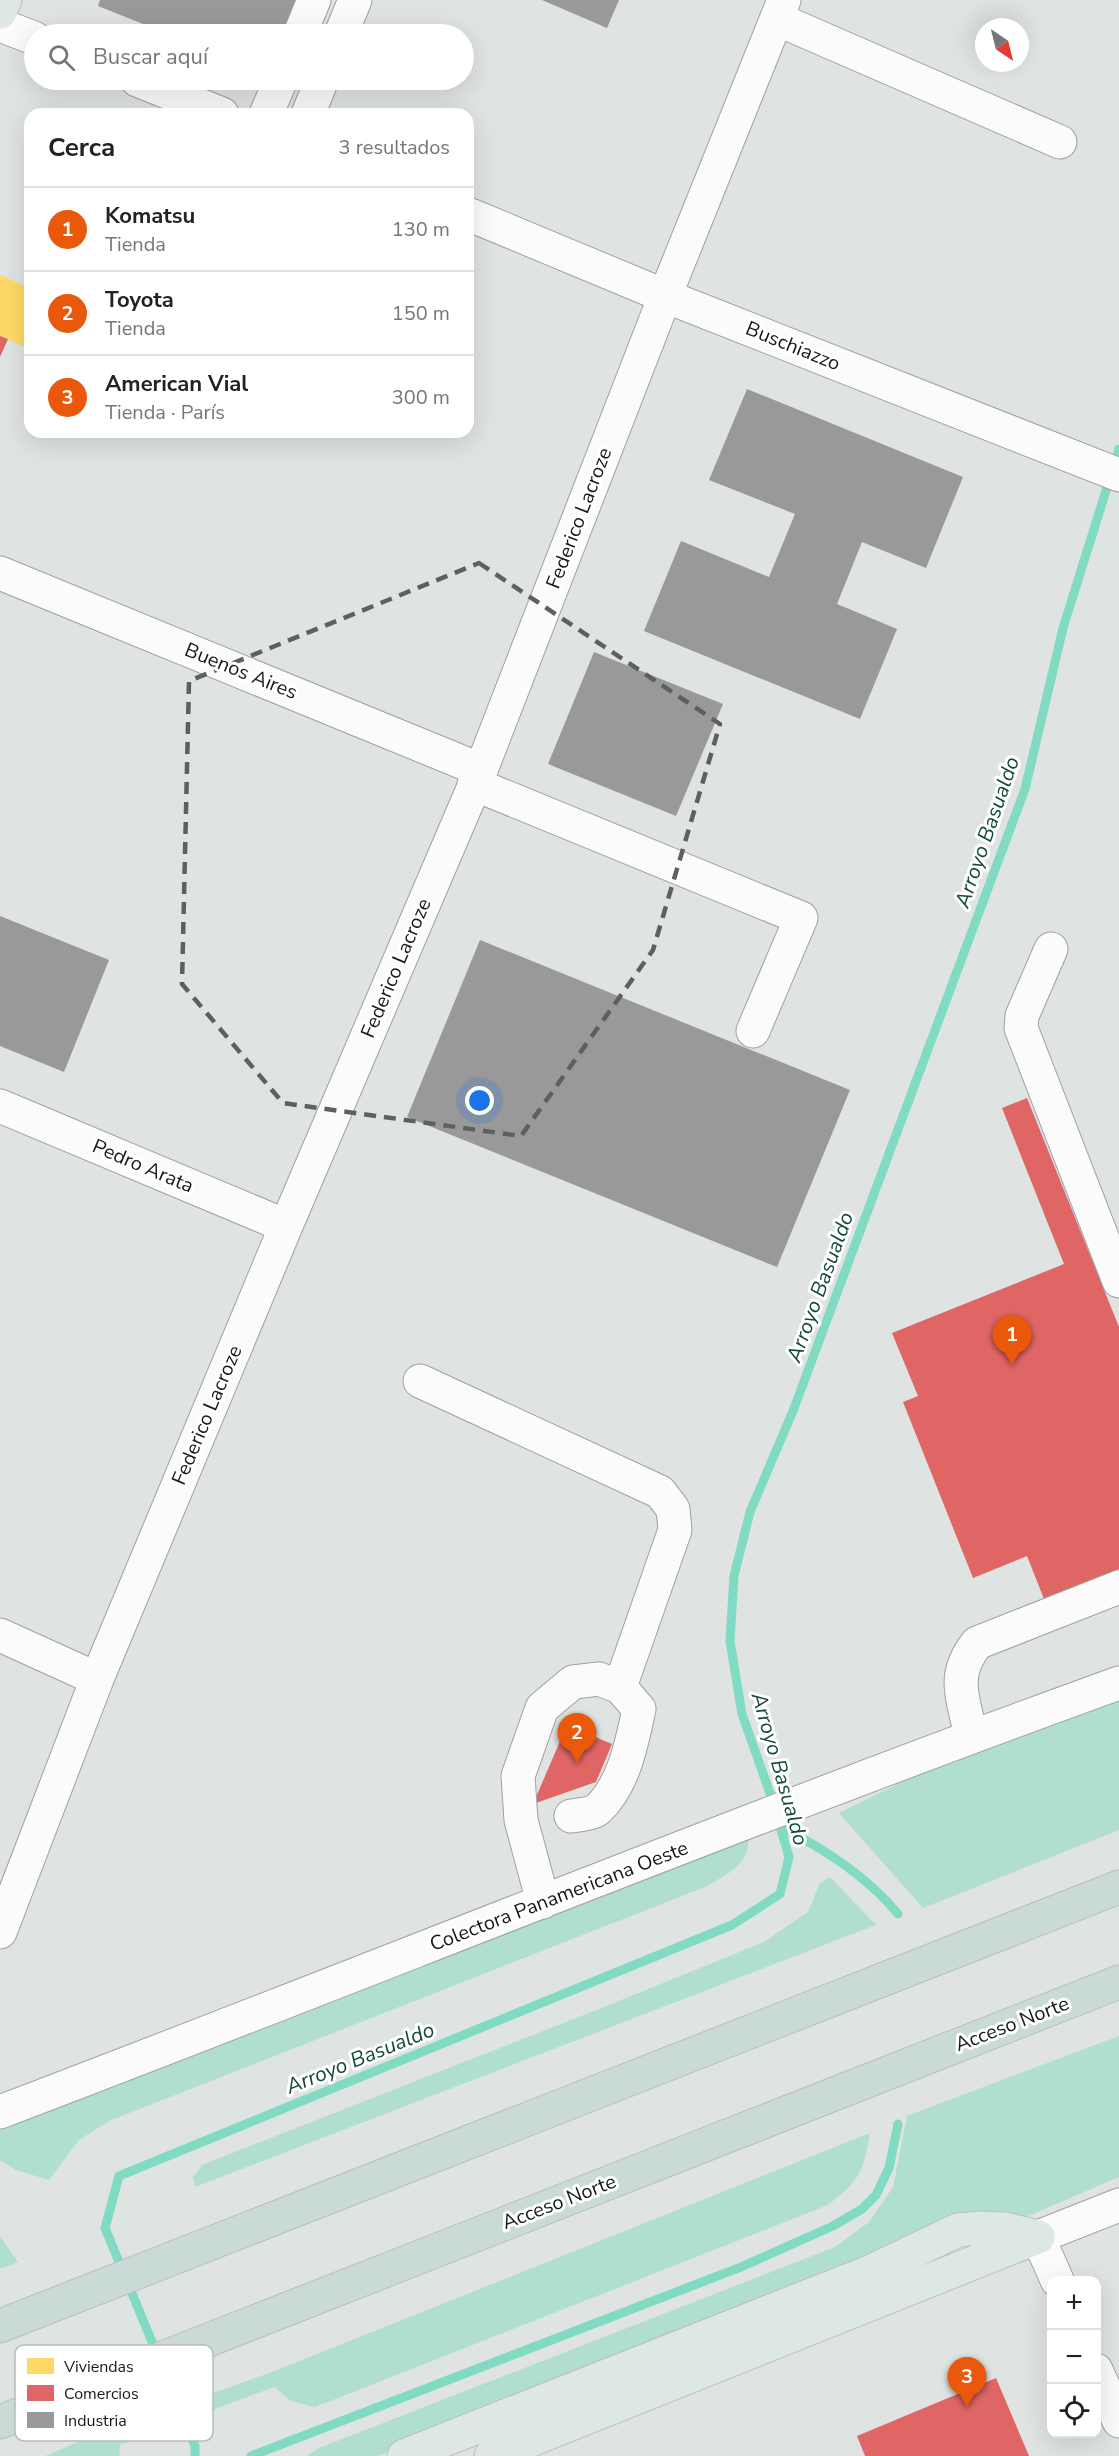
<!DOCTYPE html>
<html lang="es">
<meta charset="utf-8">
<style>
body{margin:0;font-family:"Nunito Sans",sans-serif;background:#f6f6f6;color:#222}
.controls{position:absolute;right:18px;bottom:18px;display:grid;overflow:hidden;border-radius:12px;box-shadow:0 6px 24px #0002}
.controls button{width:54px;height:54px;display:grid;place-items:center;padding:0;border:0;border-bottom:2px solid #e0e0e0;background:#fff;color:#222;font:30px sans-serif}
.compass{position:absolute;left:975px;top:18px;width:54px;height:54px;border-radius:50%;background:#fff;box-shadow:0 6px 24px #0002;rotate:145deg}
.you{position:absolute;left:480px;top:1101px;width:21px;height:21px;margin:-15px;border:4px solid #fff;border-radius:50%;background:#1a73e8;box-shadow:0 0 0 9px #1a73e833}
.badge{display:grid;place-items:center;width:39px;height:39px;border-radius:50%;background:#ea580c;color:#fff;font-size:20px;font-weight:700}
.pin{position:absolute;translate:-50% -50px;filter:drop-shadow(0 2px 3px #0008)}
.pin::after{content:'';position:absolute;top:32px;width:21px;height:18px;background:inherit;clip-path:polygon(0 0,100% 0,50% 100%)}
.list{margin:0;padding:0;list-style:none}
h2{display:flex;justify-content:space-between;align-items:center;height:78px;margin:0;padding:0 24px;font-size:26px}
h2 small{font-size:20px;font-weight:400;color:#767676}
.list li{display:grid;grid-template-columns:39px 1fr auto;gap:18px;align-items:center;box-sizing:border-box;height:84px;padding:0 24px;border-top:2px solid #e0e0e0}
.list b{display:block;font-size:22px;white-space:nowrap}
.list p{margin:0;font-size:20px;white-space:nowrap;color:#767676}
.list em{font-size:20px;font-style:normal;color:#767676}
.icon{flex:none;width:33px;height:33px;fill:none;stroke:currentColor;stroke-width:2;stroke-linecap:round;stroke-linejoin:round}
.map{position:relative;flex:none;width:1119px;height:2456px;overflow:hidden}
.search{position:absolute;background:#fff;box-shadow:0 6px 24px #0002;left:24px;top:24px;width:450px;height:66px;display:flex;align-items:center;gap:15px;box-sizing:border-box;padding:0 21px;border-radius:33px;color:#767676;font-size:22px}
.panel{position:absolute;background:#fff;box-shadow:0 6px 24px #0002;left:24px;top:108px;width:450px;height:330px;border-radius:18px}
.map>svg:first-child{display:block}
</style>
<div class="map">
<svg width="1119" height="2456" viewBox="0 0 1119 2456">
<rect width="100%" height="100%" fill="#dfe3e1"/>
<path fill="#b0dfd0" d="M1119 1695V1830L923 1908 839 1813 961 1753Z
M748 1834C752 1864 728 1874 705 1887L109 2121 79 2140 49 2180 16 2170 0 2160V2128Z
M830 1877 876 1925 195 2187 193 2177 202 2165 604 2007 764 1942 808 1912 820 1883Z
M1119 2036V2177L1026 2217 973 2218 777 2302 378 2456H307L319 2448 835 2247 869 2222 893 2187 907 2116Z
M870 2133C863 2173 860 2180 828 2205L315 2407 291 2401 274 2387 120 2445 119 2456H45L95 2435 272 2372Z
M0 2236 18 2262 0 2269Z"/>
<path fill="#ffd966" d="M0 275 30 288V349L0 336Z"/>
<path fill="#e06666" d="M0 336 8 339 0 357Z
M1027 1098 1119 1327V1569L1044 1599 1027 1556 973 1578 903 1402 918 1396 892 1333 1064 1264 1002 1108Z
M567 1725 612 1744 596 1782 533 1804Z
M996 2378 1029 2456H865L857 2436Z"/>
<path fill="#999" d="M100 0H297L283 34H168L98 6Z
M542 0H619L607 28Z
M747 389 963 477 926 568 862 542 837 604 897 629 860 719 644 631 681 541 769 577 795 514 709 480Z
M594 652 723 704 676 816 548 764Z
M0 916 109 960 64 1072 0 1046Z
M480 940 850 1090 777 1267 407 1117Z"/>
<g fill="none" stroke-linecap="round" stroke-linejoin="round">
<path stroke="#81dbc2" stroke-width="9" d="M779 1826C823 1848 867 1876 898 1914
M195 2456V2446L105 2228 119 2176 732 1925 780 1894 789 1857 772 1799 742 1714 730 1641 734 1576 750 1512 793 1411 1025 789 1063 628 1119 449
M251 2456 741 2267 833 2226 862 2209 876 2195 889 2168 898 2124"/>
<defs>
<path id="minor" d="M777 19 1060 142
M0 25 34 38
M300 34 314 0
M341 34 355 0
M137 80 222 114
M266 114 281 80
M308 114 322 80
M468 214 665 296 1119 475
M0 573 481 770
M474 784 801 918 753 1031
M1051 949 1022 1016 1021 1028 1119 1281
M0 1106 286 1226
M420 1381 660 1492 673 1509 675 1530 620 1687
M0 1635 97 1679
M971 1737C964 1698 950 1677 977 1643L1119 1587
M543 1902 521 1820 518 1776 542 1708 573 1682 599 1679 620 1687 639 1709C632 1742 624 1785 598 1809 592 1814 578 1815 571 1816
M0 1932 97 1679 286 1226 481 770 665 296 784 0
M0 2112C373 1970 743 1819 1119 1683
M1057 2280 1038 2237 1119 2205
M1096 2370 1119 2421"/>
<path id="major" d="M0 12 5 0
M404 2456 872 2271 958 2230 981 2228 1005 2229 1038 2237
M491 2456 1038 2237"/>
<path id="highway" d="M0 2326 1119 1887
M0 2422 1119 1982"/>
</defs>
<use href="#minor" stroke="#9fa1a0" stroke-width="35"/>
<use href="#major" stroke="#bdbebe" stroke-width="35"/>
<use href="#highway" stroke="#bdbebe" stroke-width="35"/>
<use href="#minor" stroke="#fafbfa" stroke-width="33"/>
<use href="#major" stroke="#dde8e5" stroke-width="33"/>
<use href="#highway" stroke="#cadbd7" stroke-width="33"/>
</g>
<path fill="none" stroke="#5d605e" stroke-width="4.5" stroke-dasharray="12 8" stroke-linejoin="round" d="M479 563 720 724 653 950 521 1136 283 1103 182 984 189 681Z"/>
<g text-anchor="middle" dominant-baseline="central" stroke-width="6" stroke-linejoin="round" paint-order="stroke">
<g font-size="20" fill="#171918" stroke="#fff">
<text transform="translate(793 346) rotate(22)">Buschiazzo</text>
<text transform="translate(579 518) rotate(-69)">Federico Lacroze</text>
<text transform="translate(241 671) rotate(22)">Buenos Aires</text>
<text transform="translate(396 968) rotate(-67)">Federico Lacroze</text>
<text transform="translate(143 1166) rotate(23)">Pedro Arata</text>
<text transform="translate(207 1415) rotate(-67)">Federico Lacroze</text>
<text transform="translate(559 1896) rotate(-21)">Colectora Panamericana Oeste</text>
<text transform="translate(1012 2024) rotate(-21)">Acceso Norte</text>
<text transform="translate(559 2202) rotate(-21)">Acceso Norte</text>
</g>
<g font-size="21" font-style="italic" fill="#13493b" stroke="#fff">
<text transform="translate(987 832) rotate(-71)">Arroyo Basualdo</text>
<text transform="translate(820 1287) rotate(-70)">Arroyo Basualdo</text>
<text transform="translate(780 1769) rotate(74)">Arroyo Basualdo</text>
<text transform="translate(360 2058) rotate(-22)">Arroyo Basualdo</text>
</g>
</g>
<rect x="15" y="2345" width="198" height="96" rx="9" fill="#fff" stroke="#b9baba" stroke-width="1.5"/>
<rect x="27" y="2358" width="27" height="16" fill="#ffd966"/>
<rect x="27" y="2385" width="27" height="16" fill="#e06666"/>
<rect x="27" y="2412" width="27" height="16" fill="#999"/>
<g font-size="16" fill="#171918">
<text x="64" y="2372">Viviendas</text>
<text x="64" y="2399">Comercios</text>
<text x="64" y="2426">Industria</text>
</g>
</svg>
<div class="controls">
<button>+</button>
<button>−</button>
<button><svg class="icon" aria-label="locate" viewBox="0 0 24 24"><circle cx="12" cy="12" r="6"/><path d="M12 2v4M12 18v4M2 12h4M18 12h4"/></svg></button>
</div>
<svg class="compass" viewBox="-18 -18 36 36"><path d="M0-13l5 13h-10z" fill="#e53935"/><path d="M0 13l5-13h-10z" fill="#767676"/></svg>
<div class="you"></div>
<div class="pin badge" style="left:1012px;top:1365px">1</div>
<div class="pin badge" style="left:577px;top:1763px">2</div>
<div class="pin badge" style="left:967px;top:2407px">3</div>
<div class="search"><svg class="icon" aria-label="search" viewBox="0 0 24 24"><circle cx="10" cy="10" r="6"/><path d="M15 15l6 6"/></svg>Buscar aquí</div>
<section class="panel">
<h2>Cerca<small>3 resultados</small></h2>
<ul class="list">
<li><span class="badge">1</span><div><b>Komatsu</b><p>Tienda</p></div><em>130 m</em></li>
<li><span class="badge">2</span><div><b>Toyota</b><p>Tienda</p></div><em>150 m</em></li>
<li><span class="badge">3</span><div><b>American Vial</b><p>Tienda · París</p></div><em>300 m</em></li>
</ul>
</section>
</div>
